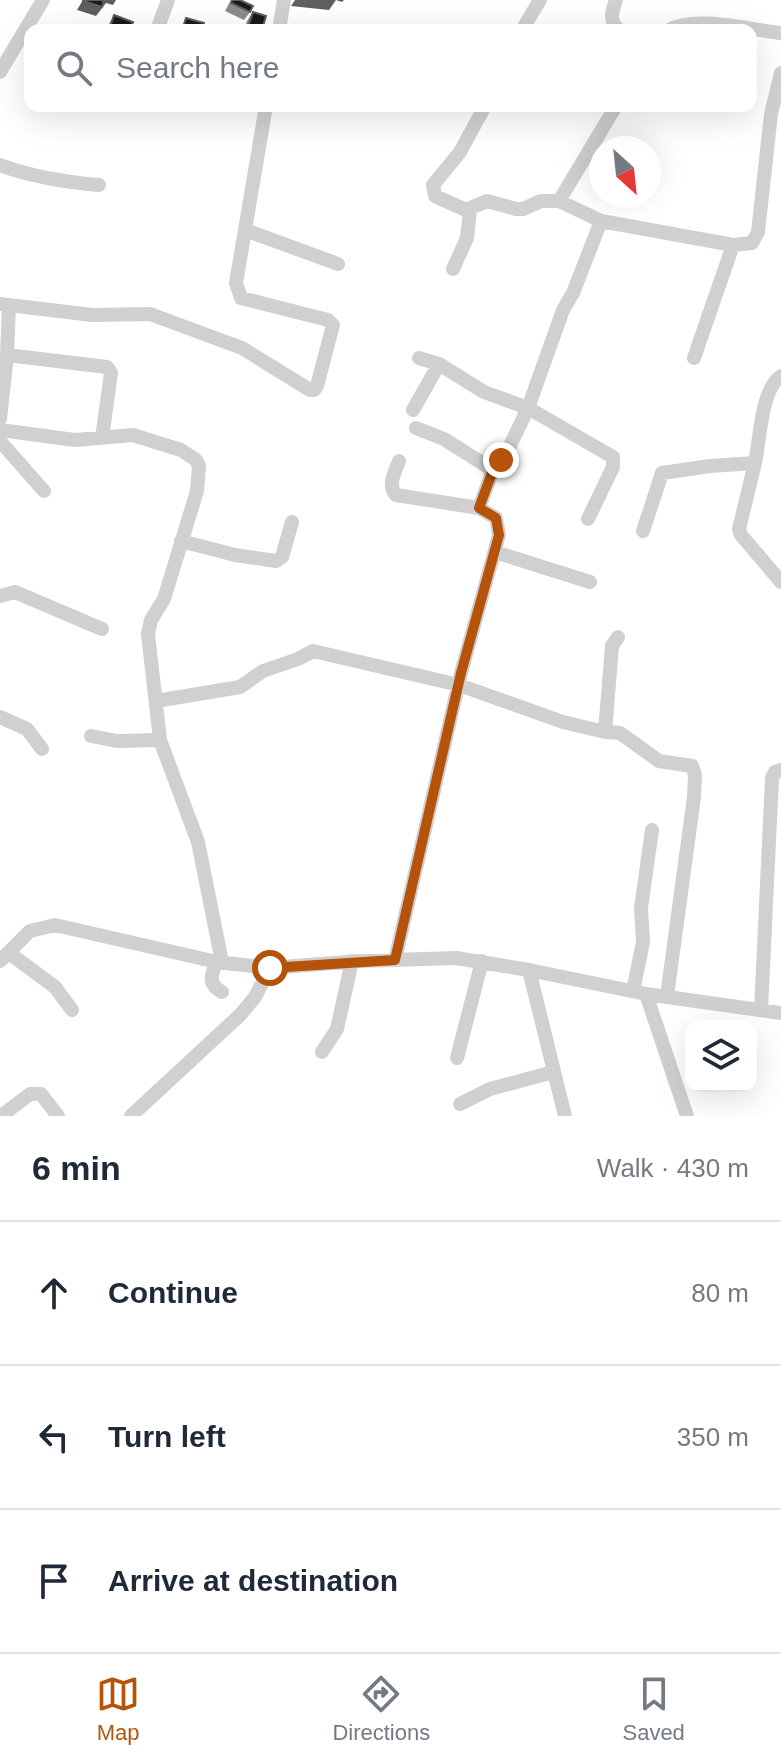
<!DOCTYPE html>
<meta charset="utf-8">
<style>
body{margin:0;font-family:Arial,sans-serif;background:#f6f6f7;color:#1f2937}
.controls{position:absolute;right:24px;bottom:24px;display:grid;overflow:hidden;border-radius:16px;box-shadow:0 8px 32px #0002}
.controls button{width:72px;height:72px;display:grid;place-items:center;padding:0;border:0;border-bottom:2px solid #e0e1e3;background:#fff;color:#1f2937;font:40px sans-serif}
.compass{position:absolute;left:589px;top:136px;width:72px;height:72px;border-radius:50%;background:#fff;box-shadow:0 8px 32px #0002;rotate:153deg}
.stop{position:absolute;width:24px;height:24px;margin:-18px;border:6px solid #b45309;border-radius:50%;background:#fff}
.stop.end{background:#b45309;border-color:#fff;box-shadow:0 2px 8px #0008}
.list{margin:0;padding:0;list-style:none}
h2{display:flex;justify-content:space-between;align-items:center;height:104px;margin:0;padding:0 32px;font-size:34px}
h2 small{font-size:26px;font-weight:400;color:#747a83}
.list li{display:grid;grid-template-columns:52px 1fr auto;gap:24px;align-items:center;box-sizing:border-box;height:144px;padding:0 32px;border-top:2px solid #e0e1e3}
.list b{display:block;font-size:30px;white-space:nowrap}
.list em{font-size:26px;font-style:normal;color:#747a83}
.icon{flex:none;width:44px;height:44px;fill:none;stroke:currentColor;stroke-width:2;stroke-linecap:round;stroke-linejoin:round}
.map{position:relative;flex:none;width:781px;height:1116px;overflow:hidden}
.search{position:absolute;background:#fff;box-shadow:0 8px 32px #0002;left:24px;right:24px;top:24px;height:88px;display:flex;align-items:center;gap:20px;box-sizing:border-box;padding:0 28px;border-radius:16px;color:#747a83;font-size:30px}
.sheet{height:536px;background:#fff}
nav{display:flex;justify-content:space-around;align-items:center;box-sizing:border-box;height:112px;border-top:2px solid #e0e1e3;background:#fff;font-size:22px;color:#747a83}
nav a{display:grid;justify-items:center;gap:4px}
nav .on{color:#b45309}
.map>svg:first-child{display:block}
</style>
<div class="map">
<svg width="781" height="1116" viewBox="0 0 781 1116">
<rect width="100%" height="100%" fill="#fff"/>
<g fill="none" stroke-linecap="round" stroke-linejoin="round">
<path stroke="#d0d0d0" stroke-width="14" d="M616 0C612 11 608 22 620 30
M157 30 168 0
M279 30 284 0
M522 30 540 0
M669 30C695 15 751 30 781 33
M0 72 43 0
M485 106 460 152 433 185 435 196 466 210 487 201 516 209H523L541 201H559
M0 165C32 177 65 182 99 185
M601 221 733 245 752 243 758 232 771 114 781 73
M245 230 338 264
M453 269 467 238 470 210
M0 304 92 315 150 314 242 348 310 390H314L317 386 333 325 328 320 241 298 236 283 266 106
M7 355 107 367 111 373 102 438
M419 358 439 364 484 392 528 408 613 457V467L588 519
M694 358 733 245
M413 410 439 364
M0 419 7 355 9 305
M416 428 444 439 493 470
M0 430 75 440 133 435 181 450 196 460 199 466 197 491 164 599 151 620 148 634 160 740 198 842 222 962
M0 441 44 491
M399 461C395 472 387 485 396 495L479 508
M755 463C760 440 761 389 781 376
M643 531 662 473 710 466 755 463 739 529 741 535 781 582
M181 541 235 555 276 561 282 557 292 522
M495 552 590 582
M0 596 15 592 102 629
M156 701 240 687 263 671 298 659 313 651 459 685 563 722 605 732 620 733 659 761 692 766 695 775 694 797 667 996
M0 717 27 729 42 749
M605 732 612 646 618 637
M91 736 117 741 160 740
M9 953 55 987 72 1010
M395 960 461 673 499 535 496 518 479 508 493 470 507 452 528 408 563 310 573 293 601 221 559 201 616 106
M0 961 30 931 55 925 217 962 270 968 359 961 456 958 529 970 646 994 781 1013
M217 962C211 974 207 984 222 992
M529 970 565 1116
M633 991 643 942 641 908 652 830
M646 994 687 1116
M761 1010 772 778 775 772 781 770
M322 1052 337 1029 352 961
M457 1058 482 961
M460 1104 490 1089 553 1072
M1 1116 30 1094H41L58 1116
M131 1116 241 1014 255 997 270 968"/>
</g>
<path fill="#8c8c8c" d="M231 0 250 12 244 20 225 11Z
M253 12 262 30H244L247 21Z
M114 15 130 30H106L109 24Z"/>
<path fill="#5f5f5f" d="M83 0H116L113 5 106 3 96 16 77 10Z
M295 0H344L342 2 336 0 329 10 291 6Z"/>
<path fill="#1a1a1a" stroke="#5f5f5f" stroke-width="2" d="M83 0H100L104 1 102 7 83 1Z
M232 0H240L253 6 250 12 231 3Z
M253 12 266 16 262 30H247Z
M114 15 133 22 130 30H109Z
M186 18 204 23 202 30H182Z"/>
<g fill="none" stroke-linecap="round" stroke-linejoin="round">
<path stroke="#b45309" stroke-width="10" d="M270 968 395 960 461 673 499 535 496 518 479 508 493 470 501 460"/>
</g>
</svg>
<div class="controls">
<button><svg class="icon" aria-label="layers" viewBox="0 0 24 24"><path d="M12 4l9 5-9 5-9-5zM3 14l9 5 9-5"/></svg></button>
</div>
<svg class="compass" viewBox="-18 -18 36 36"><path d="M0-13l5 13h-10z" fill="#e53935"/><path d="M0 13l5-13h-10z" fill="#747a83"/></svg>
<div class="stop" style="left:270px;top:968px"></div>
<div class="stop end" style="left:501px;top:460px"></div>
<div class="search"><svg class="icon" aria-label="search" viewBox="0 0 24 24"><circle cx="10" cy="10" r="6"/><path d="M15 15l6 6"/></svg>Search here</div>
</div>
<section class="sheet">
<h2>6 min<small>Walk · 430 m</small></h2>
<ul class="list">
<li><svg class="icon" aria-label="ahead" viewBox="0 0 24 24"><path d="M12 20V5M6 11l6-6 6 6"/></svg><div><b>Continue</b></div><em>80 m</em></li>
<li><svg class="icon" aria-label="left" viewBox="0 0 24 24"><path d="M17 20v-9H6M10 6l-5 5 5 5"/></svg><div><b>Turn left</b></div><em>350 m</em></li>
<li><svg class="icon" aria-label="arrive" viewBox="0 0 24 24"><path d="M6 21V4h12l-3 4 3 4H6"/></svg><div><b>Arrive at destination</b></div></li>
</ul>
</section>
<nav>
<a class="on"><svg class="icon" aria-label="map" viewBox="0 0 24 24"><path d="M3 6l6-2 6 2 6-2v14l-6 2-6-2-6 2zM9 4v14M15 6v14"/></svg>Map</a>
<a><svg class="icon" aria-label="directions" viewBox="0 0 24 24"><path d="M12 3l9 9-9 9-9-9zM9 14v-3h6M13 9l2 2-2 2"/></svg>Directions</a>
<a><svg class="icon" aria-label="saved" viewBox="0 0 24 24"><path d="M7 4h10v16l-5-4-5 4z"/></svg>Saved</a>
</nav>
